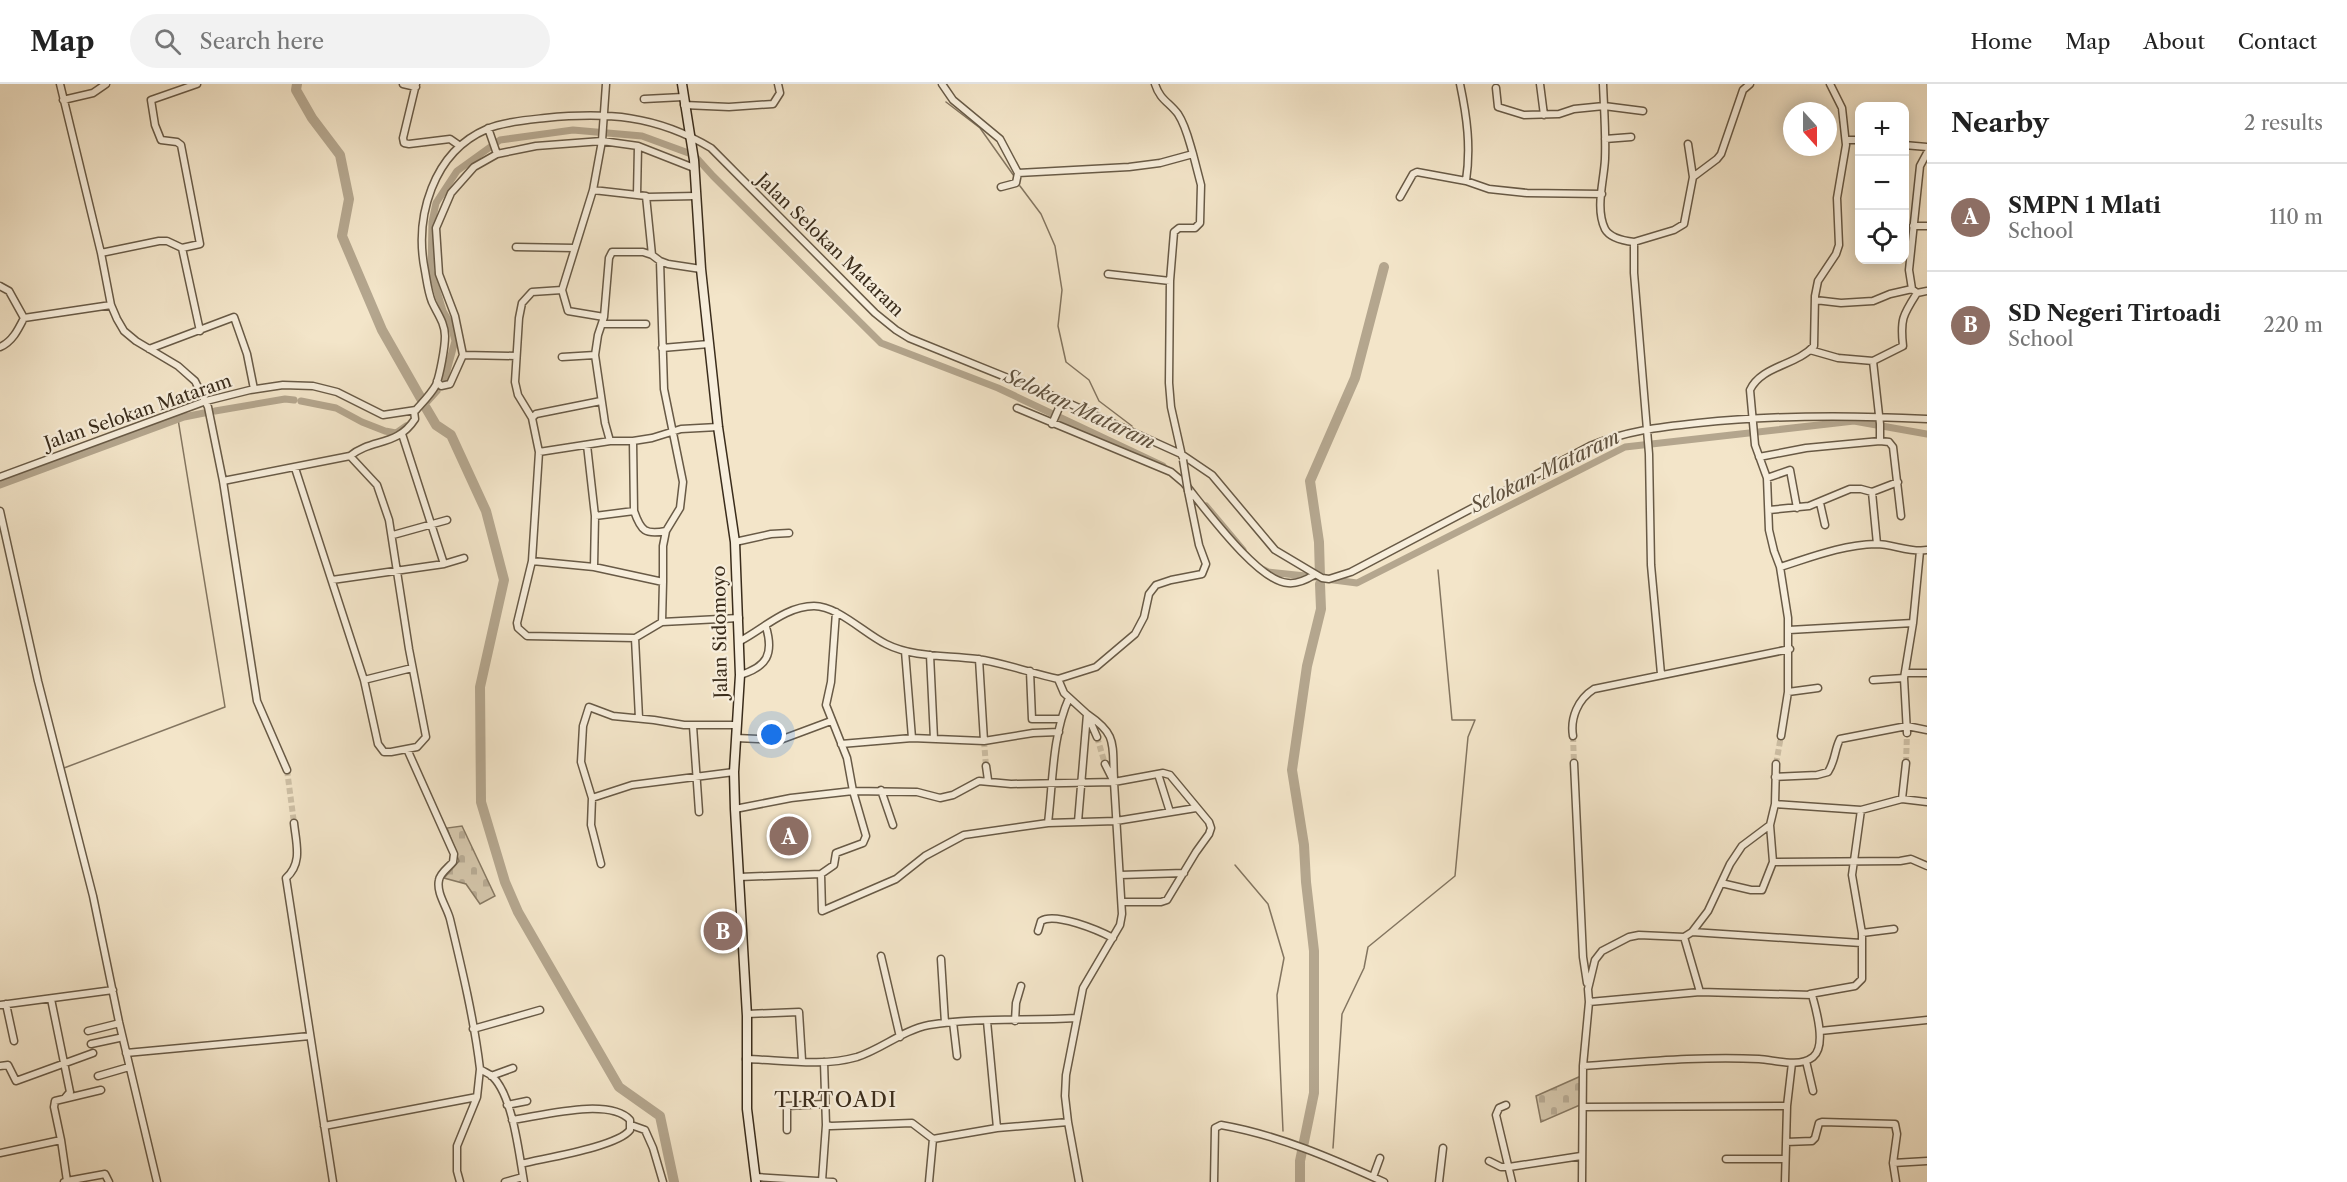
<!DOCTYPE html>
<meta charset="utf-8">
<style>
body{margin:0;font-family:"Libre Caslon Text",serif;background:#f2f2f2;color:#222}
.controls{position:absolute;right:18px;top:18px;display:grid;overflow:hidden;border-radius:12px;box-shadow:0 3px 15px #0003}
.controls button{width:54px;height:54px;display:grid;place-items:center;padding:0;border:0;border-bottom:2px solid #e0e0e0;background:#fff;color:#222;font:30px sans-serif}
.compass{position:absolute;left:1783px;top:18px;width:54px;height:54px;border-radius:50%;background:#fff;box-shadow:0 3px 15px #0003;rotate:159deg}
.you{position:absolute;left:772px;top:651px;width:21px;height:21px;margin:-15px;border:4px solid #fff;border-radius:50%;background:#1a73e8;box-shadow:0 0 0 9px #1a73e833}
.badge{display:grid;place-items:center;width:39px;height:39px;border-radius:50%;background:#8f2418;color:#fff;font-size:20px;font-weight:700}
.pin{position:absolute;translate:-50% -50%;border:3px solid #fff;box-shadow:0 2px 6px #0006}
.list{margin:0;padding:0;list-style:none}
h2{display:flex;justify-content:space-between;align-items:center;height:78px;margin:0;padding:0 24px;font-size:26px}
h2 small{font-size:20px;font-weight:400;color:#767676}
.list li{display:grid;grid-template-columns:39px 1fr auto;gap:18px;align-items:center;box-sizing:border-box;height:108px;padding:0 24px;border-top:2px solid #e0e0e0}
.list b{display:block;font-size:22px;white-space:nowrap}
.list p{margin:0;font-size:20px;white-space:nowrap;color:#767676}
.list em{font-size:20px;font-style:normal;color:#767676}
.icon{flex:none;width:33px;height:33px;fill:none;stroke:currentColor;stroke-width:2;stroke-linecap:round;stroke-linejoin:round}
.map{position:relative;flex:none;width:1927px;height:1098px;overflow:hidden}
header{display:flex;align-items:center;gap:36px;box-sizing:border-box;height:84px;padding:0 30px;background:#fff;border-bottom:2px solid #e0e0e0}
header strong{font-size:28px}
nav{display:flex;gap:33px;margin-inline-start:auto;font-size:21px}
.search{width:420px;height:54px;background:#f2f2f2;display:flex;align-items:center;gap:15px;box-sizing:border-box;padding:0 21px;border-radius:33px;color:#767676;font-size:22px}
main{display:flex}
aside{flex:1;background:#fff}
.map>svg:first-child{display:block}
</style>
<header>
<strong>Map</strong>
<div class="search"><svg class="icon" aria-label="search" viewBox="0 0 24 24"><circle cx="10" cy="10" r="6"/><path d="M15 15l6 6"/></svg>Search here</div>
<nav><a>Home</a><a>Map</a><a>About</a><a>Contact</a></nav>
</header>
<main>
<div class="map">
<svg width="1927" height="1098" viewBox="0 0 1927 1098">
<defs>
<pattern id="cemetery-stones" width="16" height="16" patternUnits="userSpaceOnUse" patternTransform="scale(1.5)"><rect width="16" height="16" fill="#d4c6ab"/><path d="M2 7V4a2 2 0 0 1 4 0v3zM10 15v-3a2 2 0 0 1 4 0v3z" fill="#b7aa93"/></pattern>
</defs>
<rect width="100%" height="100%" fill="#f3e5c9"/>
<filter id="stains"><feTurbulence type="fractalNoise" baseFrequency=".00333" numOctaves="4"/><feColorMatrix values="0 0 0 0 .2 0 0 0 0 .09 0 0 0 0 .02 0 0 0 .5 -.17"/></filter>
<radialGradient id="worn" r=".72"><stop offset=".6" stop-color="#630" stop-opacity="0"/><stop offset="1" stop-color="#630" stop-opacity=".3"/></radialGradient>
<path fill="url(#cemetery-stones)" stroke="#877963" stroke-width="1.5" d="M462 742 495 812 480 820 466 800 444 794 459 777 447 744Z
M1581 992 1580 1021 1541 1038 1536 1012Z"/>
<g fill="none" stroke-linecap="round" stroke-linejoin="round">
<path stroke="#837560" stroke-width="1.5" d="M946 18 980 44 1014 92
M1020 102 1041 130 1055 162 1062 206 1058 242 1066 278 1089 296 1099 317 1132 342
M64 684 225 623 178 335
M1235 781 1268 820 1284 874 1277 911 1283 1047
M1333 1064 1342 930 1364 884 1368 863 1455 792 1468 653 1475 636H1452L1438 486"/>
<path stroke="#b4a68e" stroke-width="7" d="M445 294 455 257 451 241 443 227 431 187 432 138 436 119 457 87 500 56 573 46 642 52 694 71 713 92 881 259 998 304 1163 382
M301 317 336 324 362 338 385 347 396 349 406 342
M427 318 437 307
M215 327 285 315 294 316
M0 401 184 333 204 329
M1206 422 1243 466
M1264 486 1268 488 1315 493
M1326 495 1357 499 1625 363 1854 337 1927 350"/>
<path stroke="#b4a68e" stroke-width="10" d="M297 0 296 6 312 34 340 71 349 115 342 152 382 246 423 318
M426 324 436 341 451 351 486 427 504 496 480 603 481 718 505 798 518 828 619 1003 660 1032 674 1098
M1320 493 1319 458 1310 397 1355 294 1384 183
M1300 1098V1077L1314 1009V867L1306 798 1304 761 1292 686 1307 582 1321 525 1320 500"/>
<path stroke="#cec0a6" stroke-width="6" stroke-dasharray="6 3" stroke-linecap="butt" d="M1573 652 1574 679
M1097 653 1105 680
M984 657 986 682
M1906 679 1907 649
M1776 680 1781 652
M287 686 294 739"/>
<defs>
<path id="minor" d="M60 0 101 169 111 221 117 235 124 247 136 257 178 282 187 290 195 297 208 323 223 397 257 617 287 686
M403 0 416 3
M416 0 403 54 404 59 409 60 450 55 460 62
M942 0 953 16 1000 55 1018 89 1129 83 1160 79 1193 70 1201 101 1200 139 1195 144H1179L1174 148 1170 197 1169 299 1171 323 1182 372
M1155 0C1160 16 1169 18 1178 30 1186 42 1189 57 1193 70
M1460 0C1467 33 1471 63 1466 97
M1540 0 1544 31
M1603 0C1604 25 1606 50 1605 75 1604 97 1595 124 1605 145 1610 154 1625 157 1634 158V189L1649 370 1651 481 1661 590
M1496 4 1498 23 1524 31 1559 30 1574 25 1604 22 1643 27
M644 15 683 13
M63 16 93 9 106 0
M684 21 729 23 773 20 780 9 778 0
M488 44 497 70
M1605 55 1631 53
M1846 56H1860
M1688 60 1693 93
M1904 61 1927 63
M1001 103 1016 99 1018 89
M593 106 646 112 652 171
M637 111 638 62
M647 113 696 112
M1400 113 1413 90 1417 88 1466 97 1489 105 1527 109 1602 110
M1913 142H1927
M1634 158 1674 146 1684 140 1693 93 1717 75 1721 70 1743 6 1750 0
M516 163 574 164
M182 164 200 247
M101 169 159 157H167L182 164 200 160 181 61 177 58 161 56 155 41 151 16 197 0
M660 177 664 305 683 398 680 424 666 447 663 462V498
M701 185 668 180 660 177 652 171 643 168H612L609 174 604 233 598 251 595 271 605 339 610 357H633L652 354 681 345 718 343
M1108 190 1170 197
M0 202 9 207 24 234 111 221
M562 206 532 208 522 219 519 234 515 298 518 311 532 334 539 368 532 477 517 539 518 544 527 552 635 554 639 634
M1917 209 1912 205 1909 186 1920 82 1927 69
M1815 216 1841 219 1873 217 1890 210 1912 205
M604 233 568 227 562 206 593 106 602 57 606 0
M602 240H646
M0 263C12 258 18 246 24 234
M662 264 709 260
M149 265 234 233 247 270 254 305
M1810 266 1838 274 1873 277 1880 340V357L1889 358 1893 363 1901 432
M463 271 516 272
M562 273 595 271
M1873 277 1903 262C1900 235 1903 231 1917 209L1927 207
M437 297 441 302 450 300 463 271 455 232 439 190 436 144 451 109 474 83 497 70 536 62 602 57 638 62 694 84
M1017 324 1171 388 1184 399C1204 423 1258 498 1288 499 1298 500 1306 496 1314 491
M532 334 536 330 601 317
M1052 340 1062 317
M587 361 595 432
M539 368 610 357
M1759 373 1806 364 1880 357
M295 384 364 596 378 660 384 668H391L417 663 426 653 409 565 389 436 377 401 350 372
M0 393 206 317 250 306 283 301 313 302 337 308 383 331 416 326C423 318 431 310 436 301 440 290 445 264 445 252 445 239 437 229 432 218 428 208 427 198 425 187 414 133 433 68 487 45 503 38 527 36 545 34 607 28 656 31 711 64L875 229 896 246 909 254 1055 313 1181 370 1212 391 1275 466 1322 494 1329 495 1351 488 1590 362C1625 347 1660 343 1698 339 1774 331 1850 331 1927 335
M1767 394 1790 386 1797 424
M223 397 350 372C372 354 397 363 415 335L414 327
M1872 408 1877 460
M1820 419 1825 441
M1769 426 1809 422 1850 405H1861L1872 408 1898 398
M0 427 38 597 93 812 119 938 157 1098
M634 427C641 447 645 451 666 447
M393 451 447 436
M735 458 771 450 789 449
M532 477 594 483 663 498 662 538
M444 480 464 474
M594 483 595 432 634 427 633 357
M1780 483C1812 473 1842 461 1876 460 1893 460 1910 469 1927 466
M332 496 444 480 402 350
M836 528 831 598 826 621 847 674 853 707 917 708 940 714 953 711 979 697 1011 700 1114 698 1163 689 1170 691 1209 738 1211 744 1209 750 1196 768 1167 816 1161 818H1123
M1789 546 1913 539
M635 554 662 538 739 534
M740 557C763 545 786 522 814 522 838 522 865 550 886 560 914 574 948 571 977 575 1004 579 1031 589 1058 595L1064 609 1087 630 1097 653
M930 571 934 655
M1030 587 1032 635H1061
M1905 589H1927
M740 591C767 583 774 570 766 543
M1058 595 1096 583 1135 550 1144 533 1149 510 1156 501 1171 496 1202 490 1206 480 1199 461 1188 407
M364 596 412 584
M1873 596 1904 594
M1788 608 1818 604
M693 642 699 728
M1907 649 1904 594 1913 539 1920 467
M1573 652C1570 634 1578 615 1594 605L1790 565
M1781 652 1788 608V534L1780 483 1774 467 1769 446 1767 394 1755 361 1750 306C1761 282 1797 281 1814 262L1815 212 1818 197 1836 170 1839 161 1837 114 1846 61 1842 24 1830 0
M736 654 780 656 831 637
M912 654 984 657 979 575
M984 657 1033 649 1059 648
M841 660 912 654 905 567
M407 665 454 770 453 778C449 783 440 789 439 796 436 809 447 823 450 835 462 885 474 935 480 985 484 988 489 989 493 993 513 1013 519 1070 524 1098
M1574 679 1583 873 1587 899
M986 682 988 696
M1158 690 1170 728
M1775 693 1817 691 1828 688C1836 675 1834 667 1840 655L1907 642 1927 646
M881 706 893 741
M592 714 632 701 734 688
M1902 715 1906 679
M1775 720 1861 726 1902 715 1927 718
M735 725 791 714 853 707 866 752 863 759 836 769 834 781 821 790 739 793
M1078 738 1087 630C1118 651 1112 660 1114 695
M294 739C296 759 303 779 286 794L333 1098
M1048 739C1053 698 1052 652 1069 614
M1773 778 1900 777 1911 775 1927 782
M601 780 591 741 592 714 581 678 583 642 589 623 613 632 654 636 684 641H737
M821 790 822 827 896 795 925 772 964 751 1048 739 1116 737 1196 724
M1120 791 1184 789
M1721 799 1751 806H1762L1773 778 1770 741
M1038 847 1041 837C1055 828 1098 846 1113 854
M1692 848 1861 859
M1862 849 1894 845
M881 872 900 953
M941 875 945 939
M1810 910 1855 902 1862 895V849L1852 791 1861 726
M51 915 70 1008 65 1014
M1589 918 1700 908
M6 920 14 957
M0 921 113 906
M747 930 799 928 802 976
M987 937 997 1044
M1015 937 1016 919 1021 902
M953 938 957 972
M473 945 540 926
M88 947 116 940
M1820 947 1927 936
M91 960 119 954
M126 969 310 952
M746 975C782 976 822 983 857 973 882 965 903 946 929 941 977 933 1027 937 1076 934
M1806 977 1813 1007
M0 982 8 981 16 997 93 969
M1583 982C1642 978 1700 972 1759 975 1775 976 1799 984 1813 973 1827 962 1816 925 1812 911L1700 908 1684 853
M98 992 129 983
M491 992 513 984
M507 1021 527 1017
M1506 1021 1499 1024 1496 1031 1512 1098
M1583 1023 1787 1022
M512 1036C541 1032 609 1013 630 1036V1046C617 1063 544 1074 521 1080
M631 1041 645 1046 653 1064 663 1098
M826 1041 831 1042 912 1039 933 1055 997 1044 1068 1038
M324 1042 477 1013
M787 1046V1022L824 1020
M61 1056 54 1023 55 1017 101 1006
M1786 1058 1812 1057 1815 1054 1819 1039 1822 1038 1895 1040 1897 1050 1893 1079
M0 1069 61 1056 67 1097 64 1098
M1726 1075H1785
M1489 1077 1501 1083H1509L1581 1072
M756 1093 833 1098
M1373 1093 1380 1074
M67 1097 105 1090 109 1098
M822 1097 826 1041 824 978
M460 1098 457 1087V1062L477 1013 480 985
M505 1098 523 1093
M929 1098 933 1055
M1079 1098 1068 1038 1065 1012 1066 991 1083 904 1120 841 1122 830 1114 698 1105 680
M1214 1098 1215 1044 1221 1041C1278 1051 1331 1074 1384 1098
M1439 1098 1443 1064
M1582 1098 1583 982 1589 918 1588 905 1595 876 1602 867 1629 853 1639 851 1684 853 1692 848 1708 827 1730 780 1742 762 1770 741 1775 720 1776 680
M1785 1098 1787 1022 1792 979
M1896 1098 1893 1079 1927 1077"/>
<path id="secondary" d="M682 0 694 76 701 185 718 343 735 458 740 591 734 688 735 725 747 932V1025L756 1098"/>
</defs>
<use href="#minor" stroke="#685a46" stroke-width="9"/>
<use href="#secondary" stroke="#3a2c1b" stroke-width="11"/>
<use href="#minor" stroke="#f7eedc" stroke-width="6"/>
<use href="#secondary" stroke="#f7eedc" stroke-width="8"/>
<defs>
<path id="minor-bridge" d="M1183 376 1188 407"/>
</defs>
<use href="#minor-bridge" stroke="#685a46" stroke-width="9" stroke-linecap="butt"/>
<use href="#minor-bridge" stroke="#f7eedc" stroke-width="6"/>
</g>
<g text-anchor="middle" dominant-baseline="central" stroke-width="4.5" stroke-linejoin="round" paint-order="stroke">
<g font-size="18" fill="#3a2c1b" stroke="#f7eedc">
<text transform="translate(830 161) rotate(44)">Jalan Selokan Mataram</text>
<text transform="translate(138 328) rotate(-19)">Jalan Selokan Mataram</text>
<text transform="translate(720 548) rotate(-91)">Jalan Sidomoyo</text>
</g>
<g font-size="20" font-style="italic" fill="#5f513e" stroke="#f7eedc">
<text transform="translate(1080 325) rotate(25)">Selokan Mataram</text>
<text transform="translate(1545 387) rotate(-26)">Selokan Mataram</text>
</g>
<g font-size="21" letter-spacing="1.5" fill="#3a2c1b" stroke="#f7eedc">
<text x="836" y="1015">TIRTOADI</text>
</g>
</g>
<rect width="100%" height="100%" filter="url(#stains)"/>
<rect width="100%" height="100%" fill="url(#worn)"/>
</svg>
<div class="controls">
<button>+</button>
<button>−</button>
<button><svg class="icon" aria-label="locate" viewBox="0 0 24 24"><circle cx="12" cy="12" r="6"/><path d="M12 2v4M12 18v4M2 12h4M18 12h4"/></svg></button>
</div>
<svg class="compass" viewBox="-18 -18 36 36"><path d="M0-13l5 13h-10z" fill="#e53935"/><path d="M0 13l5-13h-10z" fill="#767676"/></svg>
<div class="you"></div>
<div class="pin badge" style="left:789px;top:752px;background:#8d6e63">A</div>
<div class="pin badge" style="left:723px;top:847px;background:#8d6e63">B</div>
</div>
<aside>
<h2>Nearby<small>2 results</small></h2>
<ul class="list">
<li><span class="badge" style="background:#8d6e63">A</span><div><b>SMPN 1 Mlati</b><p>School</p></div><em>110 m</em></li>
<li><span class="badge" style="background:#8d6e63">B</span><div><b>SD Negeri Tirtoadi</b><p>School</p></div><em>220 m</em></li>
</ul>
</aside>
</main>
